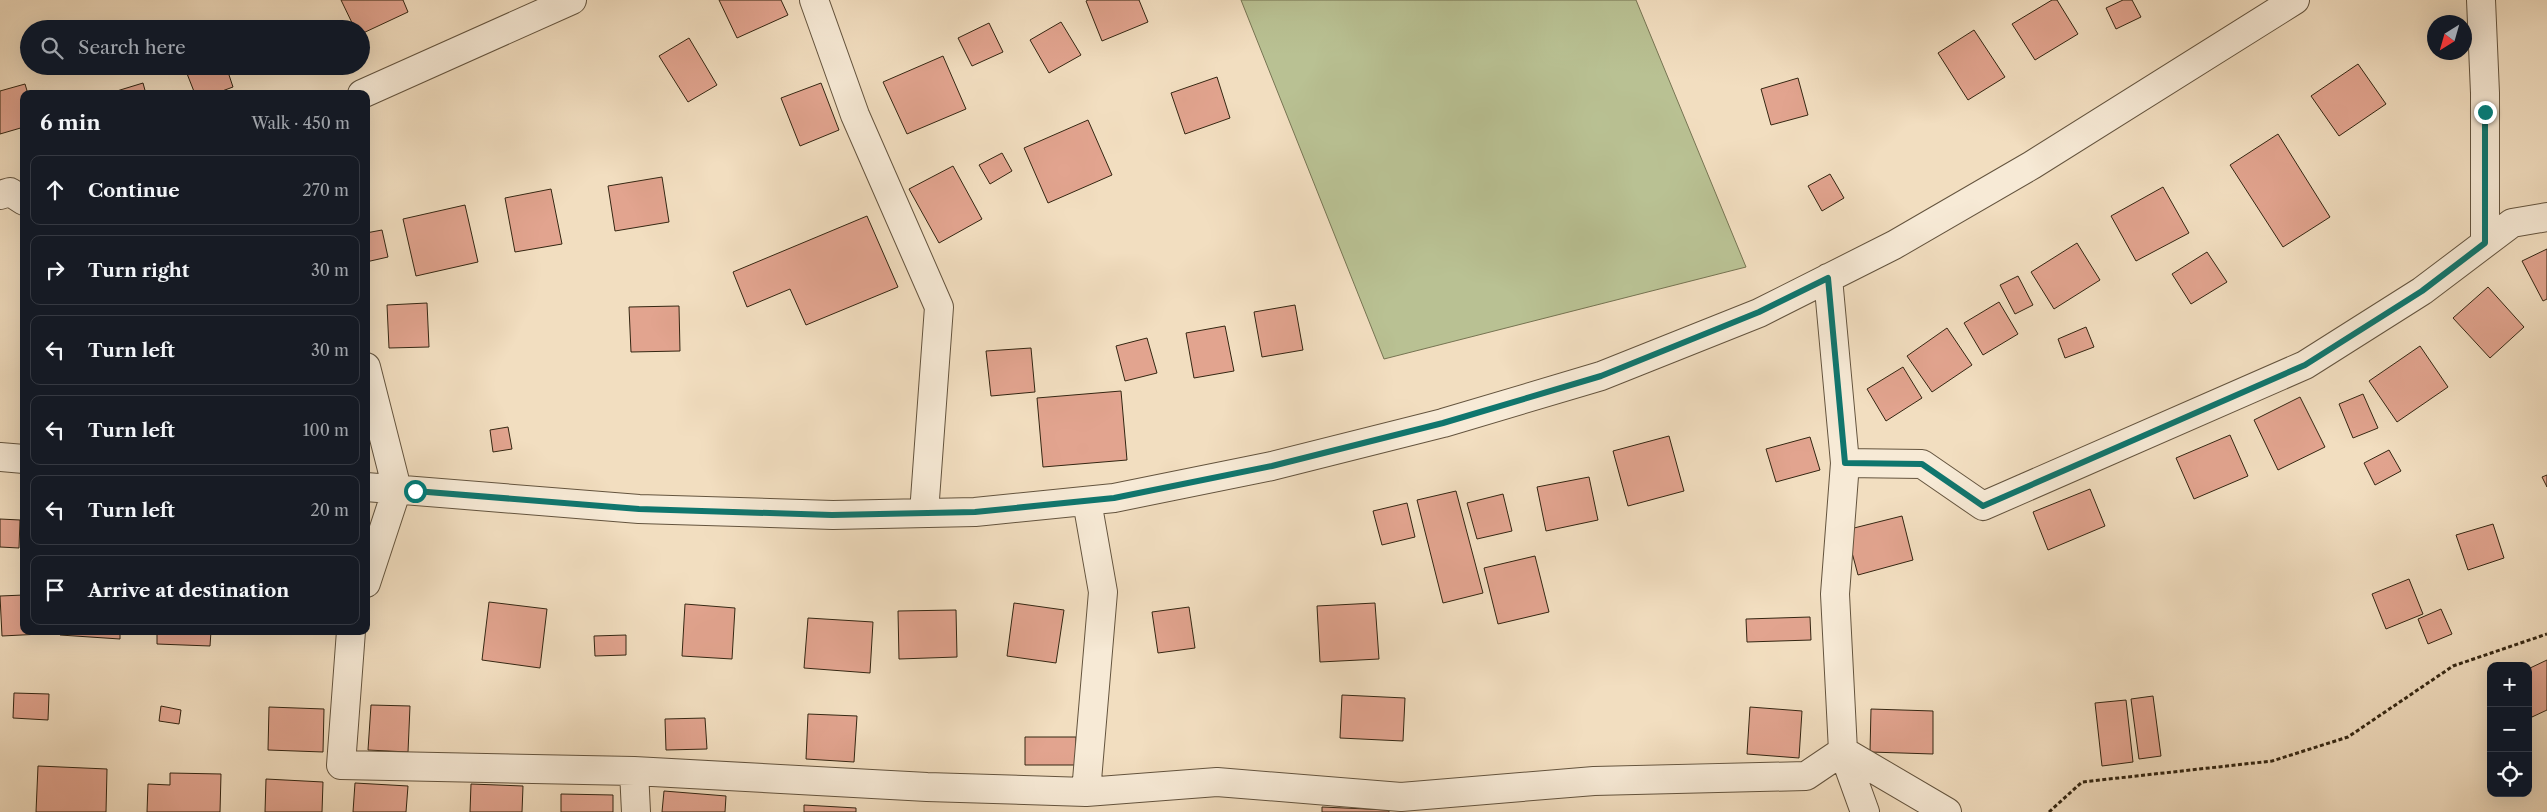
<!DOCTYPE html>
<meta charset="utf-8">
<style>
body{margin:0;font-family:"Libre Caslon Text",serif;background:#20242c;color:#f1f3f6}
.controls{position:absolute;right:15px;bottom:15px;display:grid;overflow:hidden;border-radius:10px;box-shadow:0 5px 20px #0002}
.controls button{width:45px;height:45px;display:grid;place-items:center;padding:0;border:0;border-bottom:1px solid #363941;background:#171b24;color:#f1f3f6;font:25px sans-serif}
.compass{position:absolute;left:2427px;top:15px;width:45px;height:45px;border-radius:50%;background:#171b24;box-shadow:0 5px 20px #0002;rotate:217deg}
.stop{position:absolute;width:15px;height:15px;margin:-11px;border:4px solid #0f766e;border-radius:50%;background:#fff}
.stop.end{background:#0f766e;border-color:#fff;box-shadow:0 1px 5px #0008}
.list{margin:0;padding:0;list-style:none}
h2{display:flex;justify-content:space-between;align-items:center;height:65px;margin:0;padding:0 20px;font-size:21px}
h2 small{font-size:16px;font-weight:400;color:#9ea1a6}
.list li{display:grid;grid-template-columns:32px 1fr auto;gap:15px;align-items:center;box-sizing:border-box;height:70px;margin:0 10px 10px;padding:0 10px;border:1px solid #363941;border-radius:10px}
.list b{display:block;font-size:19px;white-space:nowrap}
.list em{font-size:16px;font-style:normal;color:#9ea1a6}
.icon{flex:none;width:28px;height:28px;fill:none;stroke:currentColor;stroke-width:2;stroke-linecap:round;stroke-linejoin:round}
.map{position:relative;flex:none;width:2547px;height:812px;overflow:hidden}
.search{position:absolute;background:#171b24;box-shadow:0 5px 20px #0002;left:20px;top:20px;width:350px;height:55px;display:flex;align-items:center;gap:12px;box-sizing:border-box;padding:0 18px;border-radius:28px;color:#9ea1a6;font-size:19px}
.panel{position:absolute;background:#171b24;box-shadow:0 5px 20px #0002;left:20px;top:90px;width:350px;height:545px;border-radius:10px}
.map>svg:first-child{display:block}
</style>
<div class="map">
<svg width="2547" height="812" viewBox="0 0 2547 812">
<rect width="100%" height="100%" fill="#f2dec0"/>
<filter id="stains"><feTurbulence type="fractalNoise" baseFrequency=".004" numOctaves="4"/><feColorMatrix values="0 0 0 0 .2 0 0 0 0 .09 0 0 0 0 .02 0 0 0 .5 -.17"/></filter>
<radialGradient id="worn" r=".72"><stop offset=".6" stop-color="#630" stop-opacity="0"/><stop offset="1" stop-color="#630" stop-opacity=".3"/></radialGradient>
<path fill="#b9c193" stroke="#767452" d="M1241 0H1636L1746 267 1384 359Z"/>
<path fill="#e2a48f" stroke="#342612" d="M341 0H403L408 12 361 34V29H355Z
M719 0H781L788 15 737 38Z
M1088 0H1139L1148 22 1102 41 1086 1Z
M2052 0H2057L2078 34 2035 60 2012 24Z
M2123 0H2132L2141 17 2116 29 2106 8Z
M1061 22 1081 55 1049 73 1030 40Z
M989 23 1003 52 972 66 958 38Z
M1974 30 2005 77 1968 100 1938 53Z
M689 38 717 85 688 102 659 56Z
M943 56 966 109 907 134 883 82Z
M2358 64 2386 104 2339 136 2311 96Z
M184 66H226L233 87 214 94H195Z
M1217 77 1230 118 1185 134 1171 93Z
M1798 78 1808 115 1771 125 1761 89Z
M143 83 146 94H107Z
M821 83 839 130 800 146 781 98Z
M25 84 28 94H24V127L0 134V91Z
M1088 120 1112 175 1048 203 1024 148Z
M2278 134 2330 217 2283 247 2230 165Z
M1002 153 1012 171 990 184 979 165Z
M953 166 982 219 939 243 909 189Z
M1830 174 1844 198 1822 211 1808 186Z
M662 177 669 222 615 231 608 186Z
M2163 187 2189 233 2136 261 2111 216Z
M551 189 562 244 515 252 505 198Z
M465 205 478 262 416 276 403 219Z
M867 216 898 287 806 325 790 289 747 307 733 272Z
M382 230 388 257 366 262V233Z
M2077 243 2100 280 2054 309 2031 272Z
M2547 249V299L2543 301 2522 261Z
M2207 252 2227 282 2191 304 2172 274Z
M2018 276 2033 305 2015 314 2000 285Z
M2488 287 2524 327 2490 358 2453 318Z
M1999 302 2018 334 1983 355 1964 323Z
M427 303 429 347 389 348 387 305Z
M1295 305 1303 350 1262 357 1254 312Z
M679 306 680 351 631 352 629 307Z
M1225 326 1234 371 1194 378 1186 333Z
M2086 327 2094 347 2065 358 2058 339Z
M1947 328 1972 365 1932 392 1907 356Z
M1147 338 1157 373 1125 381 1116 346Z
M2420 346 2448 387 2397 422 2369 381Z
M1031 348 1035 392 991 396 986 351Z
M1903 367 1922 398 1886 421 1867 389Z
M1121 391 1127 460 1043 467 1037 398Z
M2363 394 2378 428 2353 438 2339 404Z
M2300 397 2325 447 2278 470 2254 420Z
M508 427 512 449 493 452 490 430Z
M2230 435 2248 476 2194 499 2176 458Z
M1669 436 1684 491 1628 506 1613 451Z
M1810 437 1820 470 1776 482 1766 449Z
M2389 450 2401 471 2375 485 2364 463Z
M2547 475V487L2542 477Z
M1589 477 1598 520 1546 531 1537 487Z
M2090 489 2105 526 2048 550 2033 512Z
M1456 491 1483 593 1443 603 1417 500Z
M1503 494 1512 531 1477 539 1467 503Z
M1407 503 1415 537 1382 545 1373 511Z
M1902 516 1913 560 1858 575 1846 530Z
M0 519 20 520 19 548 0 547Z
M21 520H24V553H21Z
M2493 524 2504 558 2468 570 2456 535Z
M1535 556 1549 612 1498 624 1484 568Z
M2409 579 2423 614 2386 629 2372 594Z
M24 595V631H41V634L2 636 0 596Z
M489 602 547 609 540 668 482 660Z
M1014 603 1064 610 1056 663 1007 656Z
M1375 603 1379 659 1320 662 1317 606Z
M685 604 735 608 732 659 682 656Z
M1189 607 1195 648 1158 653 1152 612Z
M2441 609 2452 634 2428 644 2418 619Z
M956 610 957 657 899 659 898 611Z
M1810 617 1811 640 1747 642 1746 619Z
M808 618 873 622 870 673 804 668Z
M60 631H120V639L60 635Z
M157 631H211L210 646 157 644Z
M626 635V655L595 656 594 636Z
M2547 660V710L2532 717 2528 709V669Z
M14 693 49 694 48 720 13 718Z
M1342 695 1405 698 1403 741 1340 738Z
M2153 696 2161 756 2139 759 2131 699Z
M2126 700 2133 762 2102 766 2095 703Z
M371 705 410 706 408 752 368 750Z
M161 706 181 710 179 724 159 721Z
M269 707 324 709 323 752 268 750Z
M1750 707 1802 711 1799 758 1747 754Z
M1871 709 1933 711V754L1870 752Z
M808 714 857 716 854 762 806 759Z
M705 718 707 749 666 750 665 719Z
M1025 737H1076V765H1025Z
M38 766 107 769 106 812H36Z
M170 773 221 774 220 812H147L148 784 170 785Z
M266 779 323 782 322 812H265Z
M355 783 408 786 406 812H353Z
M471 784 523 786 522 812H470Z
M664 791 726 796 725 812H662Z
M561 794 613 795V812H561Z
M804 805 856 808V812H804Z
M1322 807 1389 810V812H1322Z"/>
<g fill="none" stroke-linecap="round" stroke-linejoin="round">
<defs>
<path id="minor" d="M814 0 855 115 939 307 924 513
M2481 0 2485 93V243
M362 94 572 0
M0 195 10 192 24 201
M1828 278 1845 463 1835 594 1843 751 1947 812
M366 367 397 489 366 583
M0 457 24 459
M1845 463 1922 464 1983 506 2305 365 2422 291 2512 223 2547 217
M366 487 639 509 833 515 975 512 1114 498 1272 466 1443 423 1601 376 1759 313 1894 245 2032 165 2295 0
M1087 501 1103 592 1086 792 1217 782 1401 797 1594 781 1806 776 1843 751 1865 812
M351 631 341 765 634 771 927 787 1086 792
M634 771 636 812"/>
</defs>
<use href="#minor" stroke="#64543e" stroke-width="30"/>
<path stroke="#342612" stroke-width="3" stroke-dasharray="4 2.5" stroke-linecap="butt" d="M2049 812 2082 782 2272 761 2348 737 2453 666 2547 634"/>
<use href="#minor" stroke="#f7ead6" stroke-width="28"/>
</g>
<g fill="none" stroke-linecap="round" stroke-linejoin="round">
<path stroke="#0f766e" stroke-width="6" d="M415 491 639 509 832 515 975 512 1114 498 1272 466 1443 423 1601 376 1759 312 1828 278 1845 463 1922 464 1983 506 2305 365 2422 291 2485 243V112"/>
</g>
<rect width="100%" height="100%" filter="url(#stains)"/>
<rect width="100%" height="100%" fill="url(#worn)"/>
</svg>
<div class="controls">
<button>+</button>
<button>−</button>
<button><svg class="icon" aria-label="locate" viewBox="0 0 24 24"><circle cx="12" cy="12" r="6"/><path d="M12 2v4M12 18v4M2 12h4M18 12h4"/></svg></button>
</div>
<svg class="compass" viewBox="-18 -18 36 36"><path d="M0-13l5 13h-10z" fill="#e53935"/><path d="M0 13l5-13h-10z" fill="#9ea1a6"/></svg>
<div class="stop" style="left:415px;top:491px"></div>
<div class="stop end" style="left:2485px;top:112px"></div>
<div class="search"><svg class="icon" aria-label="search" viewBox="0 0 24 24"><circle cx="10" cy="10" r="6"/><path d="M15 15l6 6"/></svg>Search here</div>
<section class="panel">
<h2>6 min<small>Walk · 450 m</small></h2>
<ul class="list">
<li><svg class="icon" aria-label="ahead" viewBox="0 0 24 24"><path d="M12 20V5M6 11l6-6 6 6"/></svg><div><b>Continue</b></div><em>270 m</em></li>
<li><svg class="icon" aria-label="right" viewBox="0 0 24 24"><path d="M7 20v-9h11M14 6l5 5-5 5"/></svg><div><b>Turn right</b></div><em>30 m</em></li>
<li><svg class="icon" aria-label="left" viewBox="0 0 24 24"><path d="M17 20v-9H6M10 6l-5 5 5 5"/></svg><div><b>Turn left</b></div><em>30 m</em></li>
<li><svg class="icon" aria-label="left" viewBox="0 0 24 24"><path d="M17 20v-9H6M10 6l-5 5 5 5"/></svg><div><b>Turn left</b></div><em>100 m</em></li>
<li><svg class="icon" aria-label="left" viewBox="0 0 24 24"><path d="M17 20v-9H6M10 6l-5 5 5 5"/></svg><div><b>Turn left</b></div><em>20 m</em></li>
<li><svg class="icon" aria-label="arrive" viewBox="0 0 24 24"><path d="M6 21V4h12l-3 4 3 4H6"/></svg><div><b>Arrive at destination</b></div></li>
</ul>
</section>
</div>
